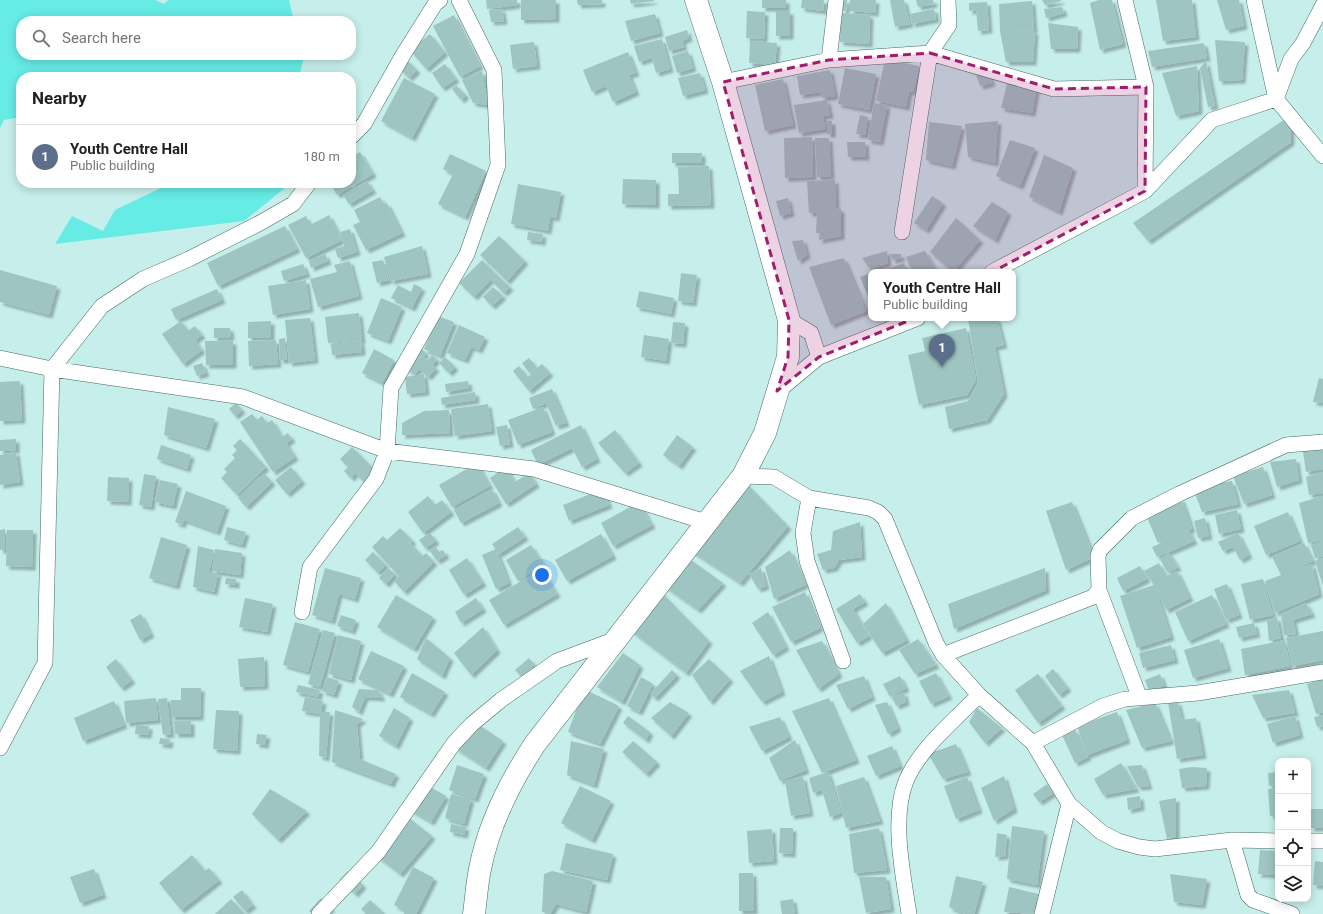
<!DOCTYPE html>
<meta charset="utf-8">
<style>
body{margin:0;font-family:Roboto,sans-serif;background:#f6f6f6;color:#202124}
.controls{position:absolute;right:12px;bottom:12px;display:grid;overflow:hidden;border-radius:8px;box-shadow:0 2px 10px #0003}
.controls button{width:36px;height:36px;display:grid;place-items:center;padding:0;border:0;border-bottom:1px solid #e0e0e0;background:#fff;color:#202124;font:20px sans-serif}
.you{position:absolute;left:542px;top:575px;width:14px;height:14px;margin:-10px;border:3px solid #fff;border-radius:50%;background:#1a73e8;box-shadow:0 0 0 6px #1a73e833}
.badge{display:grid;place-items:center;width:26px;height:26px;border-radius:50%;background:#b45309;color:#fff;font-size:13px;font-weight:700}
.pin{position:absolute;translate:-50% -33px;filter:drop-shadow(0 1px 2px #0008)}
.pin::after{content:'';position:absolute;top:21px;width:14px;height:12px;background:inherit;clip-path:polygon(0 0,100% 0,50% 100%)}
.popup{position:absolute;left:868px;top:269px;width:148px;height:52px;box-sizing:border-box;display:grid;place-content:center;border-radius:8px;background:#fff;filter:drop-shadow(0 1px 3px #0005);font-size:13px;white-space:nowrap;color:#757577}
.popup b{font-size:15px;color:#202124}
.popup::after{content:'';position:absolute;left:50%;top:100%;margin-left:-8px;border:8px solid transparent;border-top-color:#fff}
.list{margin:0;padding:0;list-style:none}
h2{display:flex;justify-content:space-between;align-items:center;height:52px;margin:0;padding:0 16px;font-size:17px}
h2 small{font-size:13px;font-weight:400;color:#757577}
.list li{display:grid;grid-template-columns:26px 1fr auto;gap:12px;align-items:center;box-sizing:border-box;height:64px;padding:0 16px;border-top:1px solid #e0e0e0}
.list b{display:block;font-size:15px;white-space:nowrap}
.list p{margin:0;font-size:13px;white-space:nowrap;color:#757577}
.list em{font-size:13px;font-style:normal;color:#757577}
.icon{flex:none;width:22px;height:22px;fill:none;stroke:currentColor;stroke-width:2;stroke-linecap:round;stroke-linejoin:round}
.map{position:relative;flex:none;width:1323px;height:914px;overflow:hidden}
.search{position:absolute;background:#fff;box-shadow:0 2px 10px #0003;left:16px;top:16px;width:340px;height:44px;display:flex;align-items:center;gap:10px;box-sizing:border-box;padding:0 14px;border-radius:16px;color:#757577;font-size:15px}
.panel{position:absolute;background:#fff;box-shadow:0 2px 10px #0003;left:16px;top:72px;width:340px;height:116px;border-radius:16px}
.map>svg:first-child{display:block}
</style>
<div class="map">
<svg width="1323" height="914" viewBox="0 0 1323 914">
<defs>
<filter id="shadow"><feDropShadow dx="3.5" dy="3.5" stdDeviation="1" flood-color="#0004"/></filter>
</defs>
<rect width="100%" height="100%" fill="#c6eeeb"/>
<path fill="#66ebe5" d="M0 0H155L164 4 168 0H289L294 21H21V55H302L303 61 299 77H21V117L4 120 0 128Z
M162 183H291L244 221 55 244 72 216 103 231 115 210 161 188Z"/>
<path fill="#9ec5c2" filter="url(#shadow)" d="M486 0H517V5L487 9Z
M521 0H556V19L521 20Z
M577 0H602V4L578 5Z
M630 0H654V1L631 4Z
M762 0H786V8H762Z
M802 0H824L823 11 801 8Z
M843 0H847L846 11H842Z
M850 0H876L875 13 850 11Z
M890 0H904L910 24 895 27Z
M916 0H933L934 4 918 7Z
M1042 0H1061V1L1045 5Z
M1099 0H1112L1123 44 1100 50 1090 3Z
M1156 0H1192L1196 37 1163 41Z
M1217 0H1239L1244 26 1226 30Z
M1032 1 1034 30 1002 33 1035 31 1033 62H1006L1000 31 999 4Z
M987 2 989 30 978 31 976 10 969 11V3Z
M1062 7 1064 13 1046 18 1044 9Z
M502 9 504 21 491 22 489 10Z
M934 9 936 19 912 24 910 14Z
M747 11 765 12 764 39 746 38Z
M776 11H790V36H776Z
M841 13 870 15 869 44 840 42Z
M655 14 660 33 631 41 625 21Z
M454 15 480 66 460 77 433 26Z
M1048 23 1078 27 1077 49H1051Z
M687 30 689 38 682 41 684 47 669 51 665 37Z
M430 34 445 52 426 69 410 50Z
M662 39 670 69 656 73 652 58 639 62 634 46Z
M1215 40 1245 42 1242 80 1219 81Z
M750 41 777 43 775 65 749 63Z
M534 42 537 66 513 69 510 45Z
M1204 43 1207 58 1152 67 1148 51Z
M688 51 693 68 677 73 672 56Z
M628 52 636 73 629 75 636 92 613 102 606 86 592 92 583 70Z
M885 59 919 66 913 92 909 91 906 107 876 101Z
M407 60 417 70 409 78 399 68Z
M1206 61 1215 106 1208 107 1200 68Z
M445 64 456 79 442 88 432 73Z
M1197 66 1199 111 1176 116 1162 73Z
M845 68 876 74 869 110 838 104Z
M987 69 992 83 980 86 975 72Z
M830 70 835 96 822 98 821 92 800 95 797 76Z
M482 71 488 105 473 103 462 80Z
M1010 72 1038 79 1032 113 1001 108Z
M700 73 705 90 683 96 678 78Z
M404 78 435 94 412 138 381 121Z
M783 79 793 125 765 131 755 85Z
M456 85 466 95 461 100 452 89Z
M827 100 830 115 823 116 825 129 799 133 794 105Z
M874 103 887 105 880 142 868 140Z
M860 115 868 117 865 135 856 134Z
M1291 115V142L1148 241 1133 223Z
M827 121H832V134H827Z
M998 121 995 163 968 157 965 124Z
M929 122 962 126 952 166 926 160Z
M812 137 813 177 785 178 784 138Z
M815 138H829L831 176 817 177Z
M1010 140 1035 148 1020 186 996 176Z
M847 142H865L866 157H848Z
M360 152 373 174 337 195 330 183H351V157Z
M672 153H702V163H672Z
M450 154 486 171 465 217 438 204 453 174 443 169Z
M1044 155 1073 168 1059 212 1029 197Z
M709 166 711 205 668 206V194H679L678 167Z
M623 179 656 180V205L622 204Z
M835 180 836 208 841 209V236L819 240 820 233H816L817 213H809L807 181Z
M367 181 373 190 349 204 343 195Z
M518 184 561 192 556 218 550 217 548 231 511 224Z
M932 196 943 203 926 230 914 223Z
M380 197 384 204 387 203 402 233 366 250 353 225 360 222 354 210Z
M788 198 791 213 780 216 776 201Z
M992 202 1008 212 995 240 973 226Z
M329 215 342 240 306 258 288 225 306 216 310 225Z
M956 218 980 240 953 272 930 252Z
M285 226 297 249 218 286 207 263Z
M350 229 357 252 338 258 335 249 344 246 340 232Z
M528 232 543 234 542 242 527 240Z
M499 236 525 261 507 281 480 255Z
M803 240 807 255 798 261 792 241Z
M422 246 428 274 391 281 384 257Z
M887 251 888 263 870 269 862 258Z
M925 251 937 272H912L906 257Z
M325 254 328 261 311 268 309 261Z
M890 254H901V258L893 260Z
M844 258 866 311 831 325 809 267Z
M383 260 389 280 377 283 372 262Z
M482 260 496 274 474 297 459 283Z
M350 261 359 296 318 307 310 279 337 272 334 265Z
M904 263 907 272H877Z
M303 264 307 274 284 281 281 271Z
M0 270 57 286 49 315 0 302Z
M681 273 697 275 693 303 678 301Z
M871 273V303L860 277Z
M497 275 510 287 504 293 491 280Z
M306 280 310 309 273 315 268 286Z
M414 284 422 288 412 308 391 298 398 285 411 292Z
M493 287 503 296 492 306 483 297Z
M217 289 222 300 176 320 171 309Z
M639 291 674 298 671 314 636 307Z
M381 298 402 307 388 341 367 333Z
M359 313 362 340 328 343 325 317Z
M438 316 454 322 440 356 424 349Z
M310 318 315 360 289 363 285 320Z
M968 318H997L1004 345 995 347 1004 394 987 420 949 429 945 407 968 401 978 383Z
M181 321 188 331 195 326 202 335 195 340 202 350 183 364 162 334Z
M271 321V337L248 338V322Z
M673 322 685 323 683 344 671 343Z
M459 325 485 337 479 350 471 347 465 360 447 353Z
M214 328H230L231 337 214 338Z
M966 328 976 380 967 395 919 405 908 355 925 351 922 338Z
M644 335 669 339 666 361 641 357Z
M285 338 287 360H280L279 339Z
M276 340 278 364 249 366 248 341Z
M205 341H233V365H206Z
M361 341 362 352 332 355 331 344Z
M421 348 426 353 423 357 428 360 432 355 437 359 432 365 436 368 428 377 419 369 414 375 405 367Z
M374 349 394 360 382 383 362 373Z
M445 357 455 367 449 373 439 363Z
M529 358 537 368 542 364 550 373 529 391 513 371 519 366 528 377 531 375 522 363Z
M202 363 206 373 197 376 193 366Z
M424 374 426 392 407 394 405 377Z
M1319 378 1323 379V403L1313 402Z
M20 381 22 420 0 421V382Z
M468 381 469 388 446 392 445 384Z
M552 389 566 423 556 426 546 403 533 409 529 398Z
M475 392 476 400 442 405 441 398Z
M236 403 242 410 235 416 229 409Z
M488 404 492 431 455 436 451 409Z
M168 407 215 419 206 448 164 435Z
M543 407 552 432 518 445 508 420Z
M449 410 450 433 402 435V423L424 411Z
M252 414 257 420 262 416 267 423 272 420 282 437 288 433 292 439 286 443 295 457 273 472 240 422Z
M507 425 510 444 500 446 496 427Z
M581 425 597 459 582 467 572 448 538 465 531 450Z
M615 430 639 463 625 473 598 443Z
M677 435 693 447 679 466 663 455Z
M16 439V450L0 451V440Z
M240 439 266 467 237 495 221 478 227 472 224 469 235 458 232 455 237 450 233 446Z
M161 445 191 455 187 469 157 459Z
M1302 445 1323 446V469L1306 472Z
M352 447 375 470 363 481 355 473 351 478 344 471 348 467 340 459Z
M16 452 20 482 0 485V455Z
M1296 459 1299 480 1277 487 1270 462Z
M477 463 490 486 452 507 439 485Z
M291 467 302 481 287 494 275 480Z
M506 467 515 482 529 473 536 484 506 504 490 478Z
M1263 467 1272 495 1244 504 1233 476Z
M1323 472V493L1309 495 1306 477Z
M264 473 272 482 246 507 238 498Z
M144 474 156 476 151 507 139 505Z
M108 477 129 478 128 502 107 501Z
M160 480 178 484 173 506 155 502Z
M744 481 788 526 740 583 686 548Z
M1232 481 1238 504 1202 512 1193 488Z
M492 489 499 503 461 523 454 510Z
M603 489 609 505 569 521 563 505Z
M186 491 226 506 217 532 184 520 182 525 175 522Z
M428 496 435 505 442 500 451 512 423 533 408 512Z
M1323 496V540L1308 543 1299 503Z
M1181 498 1192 529 1158 543 1146 515Z
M639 502 652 525 613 546 601 523Z
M1072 502 1094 557 1066 570 1046 511Z
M1237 510 1241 529 1219 534 1215 515Z
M1288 512 1300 541 1266 555 1254 526Z
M1205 518 1209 536 1198 538 1194 521Z
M860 522 862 557 839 560 834 568 823 570 817 554 831 550 833 531Z
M227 527 246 532 242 545 224 540Z
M518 527 525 537 499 554 492 544Z
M400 528 413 541 410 543 423 556 426 553 434 562 404 592 394 581 399 576 372 547 383 536 387 540Z
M5 529V550H0V530Z
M7 530H33L32 567 6 566Z
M1189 531 1194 541 1157 557 1152 547Z
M430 533 436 541 425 548 419 540Z
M1238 533 1249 555 1240 560 1233 547 1223 551 1218 542Z
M601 534 613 556 567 581 555 560Z
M161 537 187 545 176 586 149 578Z
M1323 541V556L1315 558 1311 545Z
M1304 543 1313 561 1286 573 1312 564 1319 594 1275 613 1265 581 1281 575 1272 557Z
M531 545 544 565 518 581 506 560Z
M198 546 214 550 209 572 218 573 214 592 193 587Z
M436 547 439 552 443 550 446 555 437 561 430 551Z
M215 549 242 553 240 575 212 571Z
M496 549 509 583 496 589 482 555Z
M677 550 723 583 698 610 661 584Z
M790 550 805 585 774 599 765 567Z
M373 552 386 565 378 573 365 560Z
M1169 553 1178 567 1168 573 1160 559Z
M467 558 483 583 464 595 449 570Z
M1323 558V586L1315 561Z
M1159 563 1166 576 1177 571 1190 598 1166 610 1156 590 1171 637 1137 648 1120 596 1154 585 1144 571Z
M1140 566 1147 579 1123 591 1117 578Z
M325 568 361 578 355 599 339 594 332 621 312 615Z
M388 568 395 574 386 584 379 578Z
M761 568 766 586 758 589 749 574Z
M1045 568 1046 590 954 629 948 604Z
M542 569 557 594 504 625 489 600Z
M226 578 236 579V585L225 584Z
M1263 579 1273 615 1250 620 1241 584Z
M1227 584 1239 615 1226 620 1214 589Z
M658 589 709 641 686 673 623 625Z
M805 592 820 628 791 642 772 607Z
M860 594 865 602 853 609 869 636 857 643 836 609Z
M396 595 433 617 414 649 377 627Z
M1212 595 1226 624 1188 641 1175 612Z
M245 598 273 604 267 632 239 627Z
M476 598 483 609 461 623 455 612Z
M886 603 907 640 882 653 863 624Z
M1306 603 1312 614 1293 620 1296 634 1284 635 1281 614Z
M768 612 786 647 773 655 752 623Z
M141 614 151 634 140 640 130 620Z
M341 615 356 620 352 631 337 626Z
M1277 617 1281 638 1269 641 1267 621Z
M295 622 320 629 308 672 283 665Z
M1254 623 1257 634 1239 638 1236 627Z
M483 627 497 650 471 675 454 653Z
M323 630 335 633 320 687 308 684Z
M1323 631V660L1292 666 1286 638Z
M338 635 361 641 351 680 329 674Z
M426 638 450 658 442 676 417 659Z
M918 639 936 665 915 674 899 650Z
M1219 639 1228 668 1193 678 1184 650Z
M1285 640 1290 666 1245 675 1241 649Z
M822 641 839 674 818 689 796 650Z
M1171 645 1175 660 1143 668 1139 653Z
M371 651 404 666 390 694 358 679Z
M623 653 640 665 622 702 597 687Z
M769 656 782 692 762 702 740 671Z
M264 657 265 686 240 687 238 659Z
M529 658 535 665 522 677 515 670Z
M116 659 132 680 121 688 106 667Z
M709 659 730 679 710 702 692 675Z
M1053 669 1068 688 1059 695 1045 676Z
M672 670 677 675 655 698 650 694Z
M412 673 445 692 431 714 400 697Z
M936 673 949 696 931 704 919 681Z
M1038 674 1062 706 1038 723 1015 690Z
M1160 674 1164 685 1149 691 1145 680Z
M864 676 872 697 848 709 836 685Z
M900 676 906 688 890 697 883 684Z
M327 677 339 681 334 695 322 691Z
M641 677 653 684 639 712 627 706Z
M1323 679V712L1316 714 1307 684Z
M298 685 320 690 318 697 296 692Z
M181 688H201L200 717H171V700H181Z
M359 689 378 690 382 698 365 697 359 712 352 707Z
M584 689 619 706 600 744 568 732Z
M1289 690 1295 713 1263 718 1252 695Z
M904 692 906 702 896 706 892 697Z
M305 697 323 701 321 712H330L326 758 319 756 320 714 302 711Z
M156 698 158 720 126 723 124 701Z
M167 698 171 734 163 735 158 699Z
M829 698 856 760 822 773 792 711Z
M114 701 124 725 83 741 74 718Z
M670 702 689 713 671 736 651 718Z
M887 702 898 728 888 734 875 705Z
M1168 702H1178L1182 720 1196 718 1203 755 1177 759Z
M1155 703 1171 741 1142 748 1126 710Z
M394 708 410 718 396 746 379 736Z
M977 708 1002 728 985 743 969 722Z
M216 710 239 711 237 751 213 749Z
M335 710 363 719 357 724 360 759 396 774 391 784 332 762Z
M1117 712 1127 740 1087 755 1077 726Z
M1323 715V726L1317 727 1314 717Z
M628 716 650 732 646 740 623 723Z
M1295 716 1300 735 1273 743 1267 724Z
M780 717 789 737 762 751 749 727Z
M174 721H191V734H175Z
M473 721 503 741 486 768 455 748Z
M136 725 149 726 148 735 135 734Z
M1075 729 1088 757 1075 763 1062 735Z
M257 734 267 735 265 745 256 744Z
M160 738 170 739 169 745 159 744Z
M795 740 806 770 780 781 769 758Z
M571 741 604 749 594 785 567 775Z
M633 741 657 762 646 774 622 752Z
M956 744 968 772 943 779 928 754Z
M892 746 900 766 876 776 867 756Z
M1121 763 1136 789 1103 795 1094 779Z
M457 765 484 774 475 799 449 790Z
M1142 765 1149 786 1138 787 1127 766Z
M1192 767 1207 768 1206 786 1182 788 1179 769Z
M828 772 841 813 830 817 822 790 813 793 809 778Z
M1278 772V785L1269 786 1268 773Z
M1004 776 1014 809 994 821 981 788Z
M803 777 810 813 791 816 785 781Z
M864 777 880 821 846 828 836 786Z
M967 777 979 810 956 819 944 786Z
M425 784 446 796 431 822 410 810Z
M1047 784 1053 793 1039 802 1033 794Z
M580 786 611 801 592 840 561 823Z
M1278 788V816H1270L1268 789Z
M270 789 307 811 278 840 252 814Z
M451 794 471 799 464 824 445 818Z
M1140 796 1141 807 1128 810 1127 798Z
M1176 798V837L1167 839 1159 801Z
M1311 809H1323V828H1311Z
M408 817 432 836 400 874 375 855Z
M451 824 466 827 464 835 450 832Z
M1012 826 1044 831 1037 885 1007 879Z
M780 828H793L792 854 779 853Z
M879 828 887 870 854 873 849 834Z
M772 829 774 861 749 863 747 831Z
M997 833 1007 835 1005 856 995 857Z
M566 843 613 854 607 880 560 870Z
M1260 850 1278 851V875L1258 874Z
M192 855 205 871 209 868 219 880 181 910 159 883Z
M1315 861 1323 862V886L1313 885Z
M413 867 434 878 416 914H404L405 911 394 905Z
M94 869 103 895 80 903 70 877Z
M348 871 363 885 355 894 339 880Z
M552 871 593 881 586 912 556 904 550 914 542 912 544 874Z
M739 873H753L754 911H739Z
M1170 874 1207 879 1202 905 1174 902Z
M956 876 983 882 974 914H965L949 907Z
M859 877H886L891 909 866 913Z
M1009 887 1043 895 1037 914 1004 912Z
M242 890 253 905 245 911 233 897Z
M321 898 332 909 313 914 309 911Z
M231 899 245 914H215Z
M793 899 795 914H782L780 901Z
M370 900 385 914H366L361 909Z"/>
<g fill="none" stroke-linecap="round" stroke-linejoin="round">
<defs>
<path id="street" d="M1125 0 1146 87 1145 191
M1254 0 1276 99 1323 156
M829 60 836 0
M723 82 829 60 930 53 949 25 948 0
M351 137 364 124 403 55 435 4 440 0
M902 232 930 53 1054 89 1146 87
M992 272 1145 191 1212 120 1276 99 1291 59 1303 43 1323 5
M789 320 811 333 819 357
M0 358 52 369 243 397 387 451 534 469 706 522
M778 391 819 357 918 318
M743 476 774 477 809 498 869 508 878 512 885 519 936 643 943 655 979 695 1033 743 1069 804 1101 832 1118 841 1139 847 1155 849 1232 840 1278 841
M809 498 803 533 807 561 843 661
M302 612 310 567 376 479 387 451 391 388 467 254 498 165 494 70 459 0
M943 655 1093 597 1099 590
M1139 696 1099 590 1098 556 1100 550 1132 518 1179 494 1286 445 1323 442
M1033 743 1103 706 1125 699 1198 693 1323 672
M0 748 45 663 52 369 102 306 143 279 189 259 260 223 293 204 309 183
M1232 840 1248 895 1253 900 1292 914
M1308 841H1323
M319 914 378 852 454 743 472 724 501 700 557 661 616 639
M909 914C903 874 891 819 906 781 919 749 956 719 979 695
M1042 914 1069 804"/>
<path id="secondary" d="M474 914C476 899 477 883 480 869 489 823 510 782 535 744L743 476 765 433 788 357 789 320 723 82 696 0"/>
</defs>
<use href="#street" stroke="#456966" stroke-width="16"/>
<use href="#secondary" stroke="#456966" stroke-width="23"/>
<use href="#street" stroke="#fff" stroke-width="15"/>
<use href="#secondary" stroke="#fff" stroke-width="22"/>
</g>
<path fill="#a01d6d" fill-opacity="0.2" stroke="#a01d6d" stroke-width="3" stroke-dasharray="8 5" stroke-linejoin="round" d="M930 53 1054 89 1146 87 1145 191 981 278 930 312 819 357 777 391 788 357 789 320 723 82 829 60Z"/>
</svg>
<div class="controls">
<button>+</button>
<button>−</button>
<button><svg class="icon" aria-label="locate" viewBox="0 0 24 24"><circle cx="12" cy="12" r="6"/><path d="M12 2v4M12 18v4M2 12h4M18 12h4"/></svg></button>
<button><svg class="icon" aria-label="layers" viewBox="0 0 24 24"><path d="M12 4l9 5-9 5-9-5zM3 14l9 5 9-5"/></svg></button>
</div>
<div class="you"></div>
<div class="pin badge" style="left:942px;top:367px;background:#5c6f8a">1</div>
<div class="popup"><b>Youth Centre Hall</b>Public building</div>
<div class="search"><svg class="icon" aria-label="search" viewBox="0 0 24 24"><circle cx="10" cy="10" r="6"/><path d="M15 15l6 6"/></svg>Search here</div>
<section class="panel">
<h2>Nearby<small></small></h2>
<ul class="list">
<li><span class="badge" style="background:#5c6f8a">1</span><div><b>Youth Centre Hall</b><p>Public building</p></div><em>180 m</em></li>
</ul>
</section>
</div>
